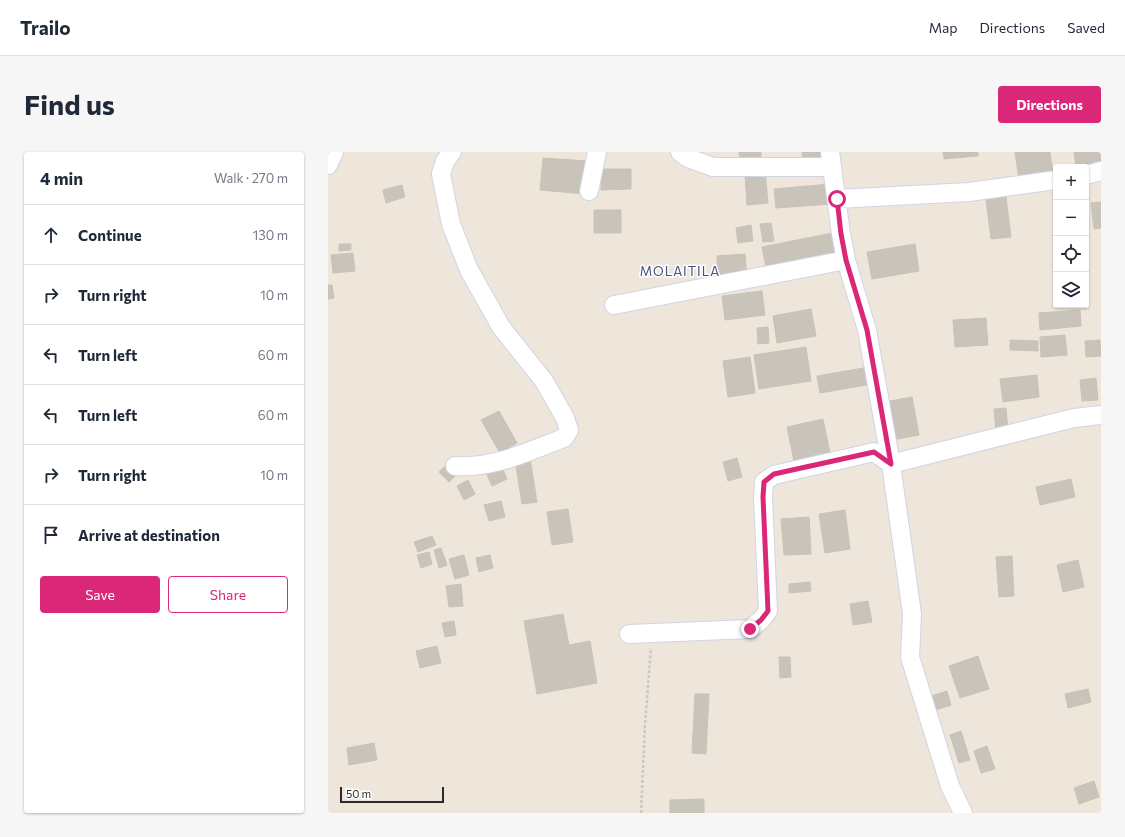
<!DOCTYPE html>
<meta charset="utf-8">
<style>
body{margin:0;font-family:Commissioner,sans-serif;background:#f6f6f7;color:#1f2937}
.controls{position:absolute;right:12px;top:12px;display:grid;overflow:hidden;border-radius:4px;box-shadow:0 1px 3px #0004}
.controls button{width:36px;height:36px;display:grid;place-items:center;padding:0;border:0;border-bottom:1px solid #e0e1e3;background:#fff;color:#1f2937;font:20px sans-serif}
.scale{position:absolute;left:12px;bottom:10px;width:104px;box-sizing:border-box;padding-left:4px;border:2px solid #2b2b2b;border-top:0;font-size:11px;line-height:14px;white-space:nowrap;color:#2b2b2b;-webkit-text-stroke:3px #fff;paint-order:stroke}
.stop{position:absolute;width:12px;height:12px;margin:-9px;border:3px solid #db2777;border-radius:50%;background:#fff}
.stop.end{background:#db2777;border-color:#fff;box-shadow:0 1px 4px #0008}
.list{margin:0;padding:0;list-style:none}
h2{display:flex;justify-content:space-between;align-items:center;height:52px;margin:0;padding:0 16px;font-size:17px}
h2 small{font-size:13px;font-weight:400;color:#747a83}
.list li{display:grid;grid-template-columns:26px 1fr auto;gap:12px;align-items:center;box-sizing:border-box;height:60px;padding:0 16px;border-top:1px solid #e0e1e3}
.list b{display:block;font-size:15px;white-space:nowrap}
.list em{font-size:13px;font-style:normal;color:#747a83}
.actions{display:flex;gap:8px;padding:12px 16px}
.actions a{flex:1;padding:9px 0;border:1px solid #db2777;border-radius:4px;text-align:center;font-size:14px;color:#db2777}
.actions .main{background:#db2777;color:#fff}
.icon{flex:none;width:22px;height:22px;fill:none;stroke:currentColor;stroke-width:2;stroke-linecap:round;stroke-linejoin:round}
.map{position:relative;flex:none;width:773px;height:661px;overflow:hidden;border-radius:4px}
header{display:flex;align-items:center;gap:24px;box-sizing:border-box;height:56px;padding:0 20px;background:#fff;border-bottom:1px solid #e0e1e3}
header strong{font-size:19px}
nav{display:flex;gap:22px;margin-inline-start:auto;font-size:14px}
.intro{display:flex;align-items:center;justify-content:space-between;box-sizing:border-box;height:96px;padding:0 24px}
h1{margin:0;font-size:28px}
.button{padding:10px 18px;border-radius:4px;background:#db2777;color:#fff;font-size:14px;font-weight:700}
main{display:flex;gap:24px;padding:0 24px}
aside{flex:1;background:#fff;border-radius:4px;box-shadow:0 1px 3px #0004}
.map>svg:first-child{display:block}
</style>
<header>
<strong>Trailo</strong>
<nav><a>Map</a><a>Directions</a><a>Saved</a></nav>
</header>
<div class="intro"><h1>Find us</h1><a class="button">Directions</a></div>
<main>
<aside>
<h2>4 min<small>Walk · 270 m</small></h2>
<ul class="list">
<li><svg class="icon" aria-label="ahead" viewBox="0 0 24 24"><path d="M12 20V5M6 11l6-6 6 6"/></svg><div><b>Continue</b></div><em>130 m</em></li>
<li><svg class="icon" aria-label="right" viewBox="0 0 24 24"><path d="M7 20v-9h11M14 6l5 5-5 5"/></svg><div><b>Turn right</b></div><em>10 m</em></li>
<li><svg class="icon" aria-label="left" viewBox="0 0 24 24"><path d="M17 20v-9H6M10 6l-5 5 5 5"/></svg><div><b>Turn left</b></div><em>60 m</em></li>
<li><svg class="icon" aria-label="left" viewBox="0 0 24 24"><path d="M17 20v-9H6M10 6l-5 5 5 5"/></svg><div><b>Turn left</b></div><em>60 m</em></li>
<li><svg class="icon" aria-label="right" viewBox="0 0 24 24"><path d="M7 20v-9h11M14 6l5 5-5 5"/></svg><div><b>Turn right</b></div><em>10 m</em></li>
<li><svg class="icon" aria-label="arrive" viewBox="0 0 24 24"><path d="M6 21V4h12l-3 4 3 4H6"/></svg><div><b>Arrive at destination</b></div></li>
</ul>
<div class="actions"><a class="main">Save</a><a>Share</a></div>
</aside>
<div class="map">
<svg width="773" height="661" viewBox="0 0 773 661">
<rect width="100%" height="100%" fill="#eee6db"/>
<path fill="#c9c4ba" stroke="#cac2b4" d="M411 0H433V7L412 8Z
M474 0H498L499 7 475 10Z
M615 0H650V4L616 7Z
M687 0H722L725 23 691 28Z
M746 0H773V12L748 15Z
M215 6 260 9 257 42 212 38Z
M273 17H303V37L273 38Z
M437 19 440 51 419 53 417 21Z
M502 32 503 52 448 56 446 37Z
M74 33 77 45 58 51 55 38Z
M678 45 683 85 663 87 658 48Z
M773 50V76L766 77 763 51Z
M266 58H293V81H266Z
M443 71 446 89 435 90 432 72Z
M423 73 425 89 410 91 408 76Z
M509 80 514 106 439 120 434 95Z
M11 92H23V98L11 99Z
M587 92 591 119 544 127 539 100Z
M25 101 27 119 5 121 3 103Z
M417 102 419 126 390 128 389 104Z
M0 133H4L6 146 0 147Z
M434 139 437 163 397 168 394 144Z
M483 157 488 184 449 191 445 164Z
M752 158 753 174 712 178 711 161Z
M658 166 660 193 627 195 625 168Z
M440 175 441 191 430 192 429 176Z
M737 183 739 203 713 205 712 185Z
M682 188 710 189V199L682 198Z
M772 188 773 204 758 205 757 189Z
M478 195 483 229 431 237 426 203Z
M422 205 427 241 400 245 395 209Z
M541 215 544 232 492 241 489 224Z
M709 223 711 245 675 250 672 227Z
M768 226 770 248 754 249 752 228Z
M584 245 591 283 564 288 557 250Z
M678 256 680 279 668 280 666 257Z
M171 259 189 291 172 301 153 268Z
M495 267 502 301 466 309 459 275Z
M202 306 209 350 194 352 187 308Z
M409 306 414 325 400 329 395 310Z
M120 311 130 321 121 330 111 320Z
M173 313 179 327 164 334 158 320Z
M743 327 747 345 712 353 708 335Z
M140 328 147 342 136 348 129 334Z
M173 349 177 365 161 369 156 353Z
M240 357 245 390 224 393 219 360Z
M517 358 522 397 497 401 491 362Z
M481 365 483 402 456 403 453 367Z
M104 384 108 393 90 400 86 390Z
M113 396 119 413 111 416 106 398Z
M101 400 104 412 93 416 89 403Z
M136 403 141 423 127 427 121 407Z
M162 403 165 416 151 420 148 406Z
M684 404 686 444 671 445 668 405Z
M750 408 756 435 735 440 729 413Z
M482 430 483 439 461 441V432Z
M133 432 135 454 121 455 118 434Z
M540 449 544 470 525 473 522 452Z
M235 462 241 493 262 489 269 531 209 542 196 469Z
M126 469 128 483 117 485 114 471Z
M109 494 113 511 92 516 88 499Z
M650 504 661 537 632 546 621 514Z
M451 505H462L463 525 452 526Z
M760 537 763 550 740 556 737 542Z
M619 539 623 553 601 560 597 546Z
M367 542H381L378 602 364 601Z
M633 579 642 608 631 611 622 583Z
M46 591 49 608 21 613 19 596Z
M659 594 667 617 653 621 646 599Z
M766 629 771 645 751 652 746 636Z
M376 647V661H342V648Z"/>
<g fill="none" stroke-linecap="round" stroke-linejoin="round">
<defs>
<path id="minor" d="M124 0 117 9 113 22 123 72 141 118 173 175 216 229 237 266 241 278 236 286C201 299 165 317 127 314
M352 0 360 6 385 15H504
M502 0 513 82 518 108 539 178 563 312 584 462 582 505 622 634 635 661
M0 13 6 0
M758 23 773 19
M261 39 269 0
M509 47 641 40 728 28
M286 153 518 108
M301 482 422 477 433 468 440 459 435 345 436 330 446 323 546 300 563 312 746 266 773 263"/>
</defs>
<use href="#minor" stroke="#d0d4e5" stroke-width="20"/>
<path stroke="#c8c8c8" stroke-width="2.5" stroke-dasharray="3 2" stroke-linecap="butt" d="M313 661 317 572 323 496"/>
<use href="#minor" stroke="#fff" stroke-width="18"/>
</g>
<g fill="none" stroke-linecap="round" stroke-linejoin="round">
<path stroke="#db2777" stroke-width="5" d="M422 477 433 468 440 459 435 345 436 330 446 322 546 300 563 312 539 178 518 108 513 82 509 47"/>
</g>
<g text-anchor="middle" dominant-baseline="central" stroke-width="3" stroke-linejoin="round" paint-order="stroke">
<g font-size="13" letter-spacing="1" fill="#465081" stroke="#fff">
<text x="352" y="119">MOLAITILA</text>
</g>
</g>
</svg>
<div class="controls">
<button>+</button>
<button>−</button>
<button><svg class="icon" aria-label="locate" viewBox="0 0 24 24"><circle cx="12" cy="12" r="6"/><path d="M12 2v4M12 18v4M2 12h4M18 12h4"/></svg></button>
<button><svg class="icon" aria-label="layers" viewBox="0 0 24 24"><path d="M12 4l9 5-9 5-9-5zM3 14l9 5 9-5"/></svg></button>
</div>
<div class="scale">50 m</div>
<div class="stop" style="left:509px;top:47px"></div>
<div class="stop end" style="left:422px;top:477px"></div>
</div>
</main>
